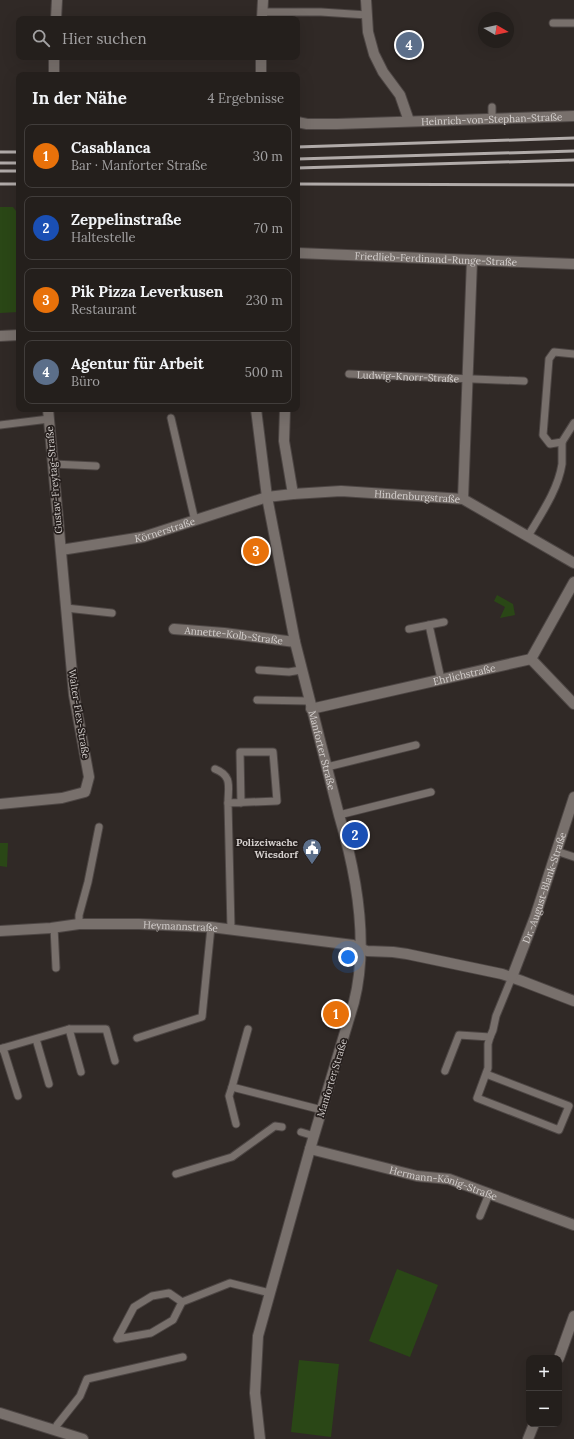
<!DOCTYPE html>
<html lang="de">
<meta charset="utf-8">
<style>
body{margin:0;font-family:Lora,serif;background:#2c2725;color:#f1f3f6}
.controls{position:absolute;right:12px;bottom:12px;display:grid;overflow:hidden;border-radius:8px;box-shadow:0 4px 16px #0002}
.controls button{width:36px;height:36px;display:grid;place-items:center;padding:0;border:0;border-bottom:1px solid #413d3b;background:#241f1c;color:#f1f3f6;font:20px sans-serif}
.compass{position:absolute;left:478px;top:12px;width:36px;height:36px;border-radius:50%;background:#241f1c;box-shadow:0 4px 16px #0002;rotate:99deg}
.you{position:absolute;left:348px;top:957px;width:14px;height:14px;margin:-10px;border:3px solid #fff;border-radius:50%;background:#1a73e8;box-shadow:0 0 0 6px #1a73e833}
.badge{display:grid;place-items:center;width:26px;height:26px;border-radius:50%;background:#db2777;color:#fff;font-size:13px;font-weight:700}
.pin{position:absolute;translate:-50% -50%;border:2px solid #fff;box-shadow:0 1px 4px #0006}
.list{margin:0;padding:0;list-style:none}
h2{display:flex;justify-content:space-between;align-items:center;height:52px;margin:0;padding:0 16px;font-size:17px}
h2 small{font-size:13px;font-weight:400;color:#a3a2a3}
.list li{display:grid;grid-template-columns:26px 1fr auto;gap:12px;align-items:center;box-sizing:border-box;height:64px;margin:0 8px 8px;padding:0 8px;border:1px solid #413d3b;border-radius:8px}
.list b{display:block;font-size:15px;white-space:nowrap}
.list p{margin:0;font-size:13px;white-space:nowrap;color:#a3a2a3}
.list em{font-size:13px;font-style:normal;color:#a3a2a3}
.icon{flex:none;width:22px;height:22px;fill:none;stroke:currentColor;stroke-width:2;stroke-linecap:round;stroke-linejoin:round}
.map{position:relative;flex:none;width:574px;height:1439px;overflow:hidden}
.search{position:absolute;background:#241f1c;box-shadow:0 4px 16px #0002;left:16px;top:16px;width:284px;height:44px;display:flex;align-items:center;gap:10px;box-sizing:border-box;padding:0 14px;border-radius:8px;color:#a3a2a3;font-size:15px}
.panel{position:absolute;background:#241f1c;box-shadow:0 4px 16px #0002;left:16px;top:72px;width:284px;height:340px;border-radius:8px}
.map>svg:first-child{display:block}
</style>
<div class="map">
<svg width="574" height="1439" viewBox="0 0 574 1439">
<rect width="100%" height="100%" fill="#302926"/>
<path fill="#2a4716" d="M0 207H13L19 215V312L0 313Z
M497 595 513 604 515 615 500 618 505 607 494 601Z
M0 843H8L7 867 0 866Z
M397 1269 438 1285 410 1357 369 1341Z
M299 1360 339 1364 331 1437 291 1432Z"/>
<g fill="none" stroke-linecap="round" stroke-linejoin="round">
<defs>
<g id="lane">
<path d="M262 12H321L367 15"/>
<path d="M553 23H574"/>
<path d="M492 107V118"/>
<path d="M574 354 554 352 549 359 543 435 550 444 562 442 574 423"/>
<path id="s1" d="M349 374 524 381"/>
<path d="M171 418 195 521"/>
<path d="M0 425 49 419"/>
<path d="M53 464 96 466"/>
<path d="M528 536C541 514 558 490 562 464 562 457 562 449 562 442"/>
<path d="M66 608 112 613"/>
<path d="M429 625 441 679"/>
<path d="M409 629 444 622"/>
<path d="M259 670 289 672 301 670"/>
<path d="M257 700 309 701"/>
<path d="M327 767 416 745"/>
<path d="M215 769C233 776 228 787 228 803"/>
<path d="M339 815 431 792"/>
<path d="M556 851 574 857"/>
<path d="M79 924V915L88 882 99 827"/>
<path d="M54 927 56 968"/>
<path d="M231 929 228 803 277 801 273 752H240L241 803"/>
<path d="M69 1029 81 1072"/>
<path d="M248 1029 232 1087 322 1110"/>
<path d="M137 1038 202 1017 211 927"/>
<path d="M36 1039 49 1084"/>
<path d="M3 1048 18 1096"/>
<path d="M0 1049 69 1029H106L115 1061"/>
<path d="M445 1071 459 1035 490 1037"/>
<path d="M486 1074 569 1106 559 1130 477 1098 488 1068V1044L490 1037 493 1030 496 1016 512 977"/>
<path d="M232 1087 229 1096 236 1124"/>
<path d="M301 1132 314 1136"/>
<path d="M176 1174 232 1157 275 1126 282 1127"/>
<path d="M480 1216 489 1194"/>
<path d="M182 1302 169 1293 152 1296 134 1307 117 1339 151 1333 173 1320 182 1302 230 1283 270 1293"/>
<path d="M55 1430 57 1425 80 1396 87 1379 183 1357"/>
</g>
<g id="street">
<path d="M366 0 368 32 374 54 383 72 400 95 409 121"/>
<path d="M262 19 263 0"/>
<path d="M261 57V75"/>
<path id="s2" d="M297 122 307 124H337L574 116"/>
<path id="s3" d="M297 253 574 264"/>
<path d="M0 336 19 335"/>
<path d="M285 409 284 441 293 494"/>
<path d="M463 499 472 260"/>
<path id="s4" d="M61 550 143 537 267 497 293 494 341 491 463 499 574 563"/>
<path id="s5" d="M174 629 224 633 295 642"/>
<path d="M531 659 574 704"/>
<path id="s6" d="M311 709 531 659 574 582"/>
<path d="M0 804 62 798 85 792 89 777 74 695 48 409"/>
<path id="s7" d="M0 931 51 928 79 924H139L211 927 345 944 353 945 367 951 393 952 407 954 502 974 522 981 574 1001"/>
<path id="s8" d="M512 977 535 917 574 797"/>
<path id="s9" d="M310 1149 417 1176 449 1179 574 1225"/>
<path d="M559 1358 574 1316"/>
<path d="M0 1413 83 1439"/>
<path d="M528 1439 534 1424"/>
</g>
<g id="secondary">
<path d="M56 19 57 0"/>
<path d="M54 57V75"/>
<path id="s10" d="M256 409 267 497 295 642 339 815C356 872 369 943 354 1002L310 1149 258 1336 255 1393 260 1439"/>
</g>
</defs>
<use href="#lane" stroke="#4d4644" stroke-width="9"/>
<use href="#street" stroke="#4d4644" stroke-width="12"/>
<use href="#secondary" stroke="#4d4644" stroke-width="12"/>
<use href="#lane" stroke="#78706c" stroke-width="7"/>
<use href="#street" stroke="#78706c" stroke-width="10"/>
<use href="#secondary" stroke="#78706c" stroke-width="10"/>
<path stroke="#b1aba9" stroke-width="3" d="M297 147 574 138
M0 152H19
M297 159 574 151
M0 163H19
M297 168 574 160
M0 171H19
M0 184H19
M297 184 574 185"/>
</g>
<defs>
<symbol id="civic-pin" viewBox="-11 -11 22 30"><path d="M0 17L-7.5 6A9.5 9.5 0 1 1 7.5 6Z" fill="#5c6f8a" stroke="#261f1d"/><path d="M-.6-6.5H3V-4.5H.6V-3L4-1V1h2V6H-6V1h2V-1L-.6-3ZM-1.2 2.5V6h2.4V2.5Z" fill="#fff"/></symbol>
</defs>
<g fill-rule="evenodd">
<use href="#civic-pin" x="301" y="837" width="22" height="30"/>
</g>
<g text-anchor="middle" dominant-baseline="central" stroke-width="3.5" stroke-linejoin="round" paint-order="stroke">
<g font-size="10" fill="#d5d0ce" stroke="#261f1d">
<text stroke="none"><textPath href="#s2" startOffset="195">Heinrich-von-Stephan-Straße</textPath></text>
<text stroke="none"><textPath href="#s3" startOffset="139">Friedlieb-Ferdinand-Runge-Straße</textPath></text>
<text stroke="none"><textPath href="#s1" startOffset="59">Ludwig-Knorr-Straße</textPath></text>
<text transform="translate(54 480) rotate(-95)">Gustav-Freytag-Straße</text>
<text stroke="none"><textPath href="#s4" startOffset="364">Hindenburgstraße</textPath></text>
<text stroke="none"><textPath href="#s4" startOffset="106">Körnerstraße</textPath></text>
<text stroke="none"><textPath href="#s5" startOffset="60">Annette-Kolb-Straße</textPath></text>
<text stroke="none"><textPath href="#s6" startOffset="157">Ehrlichstraße</textPath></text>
<text transform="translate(79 714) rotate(81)">Walter-Flex-Straße</text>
<text stroke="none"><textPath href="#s10" startOffset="348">Manforter Straße</textPath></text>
<text stroke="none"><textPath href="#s8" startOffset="95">Dr.-August-Blank-Straße</textPath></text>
<text stroke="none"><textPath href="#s7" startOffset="181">Heymannstraße</textPath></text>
<text transform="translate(332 1078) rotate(-73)">Manforter Straße</text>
<text stroke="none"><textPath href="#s9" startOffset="138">Hermann-König-Straße</textPath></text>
</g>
<g font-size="10" font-weight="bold" fill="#d5d0ce" stroke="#261f1d" text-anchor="end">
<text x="298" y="842">Polizeiwache<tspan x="298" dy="12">Wiesdorf</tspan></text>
</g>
</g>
</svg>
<div class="controls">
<button>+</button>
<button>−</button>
</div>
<svg class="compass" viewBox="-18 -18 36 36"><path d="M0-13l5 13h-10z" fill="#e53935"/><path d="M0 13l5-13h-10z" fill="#a3a2a3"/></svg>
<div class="you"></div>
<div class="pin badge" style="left:336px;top:1014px;background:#e8710a">1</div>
<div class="pin badge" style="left:355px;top:835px;background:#1a4fb4">2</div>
<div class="pin badge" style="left:256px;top:551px;background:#e8710a">3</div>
<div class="pin badge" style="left:409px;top:45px;background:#5c6f8a">4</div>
<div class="search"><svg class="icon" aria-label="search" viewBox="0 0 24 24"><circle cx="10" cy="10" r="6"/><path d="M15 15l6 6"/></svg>Hier suchen</div>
<section class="panel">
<h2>In der Nähe<small>4 Ergebnisse</small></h2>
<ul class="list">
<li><span class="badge" style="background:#e8710a">1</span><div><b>Casablanca</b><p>Bar · Manforter Straße</p></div><em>30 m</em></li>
<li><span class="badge" style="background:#1a4fb4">2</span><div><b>Zeppelinstraße</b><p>Haltestelle</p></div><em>70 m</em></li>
<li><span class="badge" style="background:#e8710a">3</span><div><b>Pik Pizza Leverkusen</b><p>Restaurant</p></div><em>230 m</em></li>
<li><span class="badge" style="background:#5c6f8a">4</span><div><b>Agentur für Arbeit</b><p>Büro</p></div><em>500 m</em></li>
</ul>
</section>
</div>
